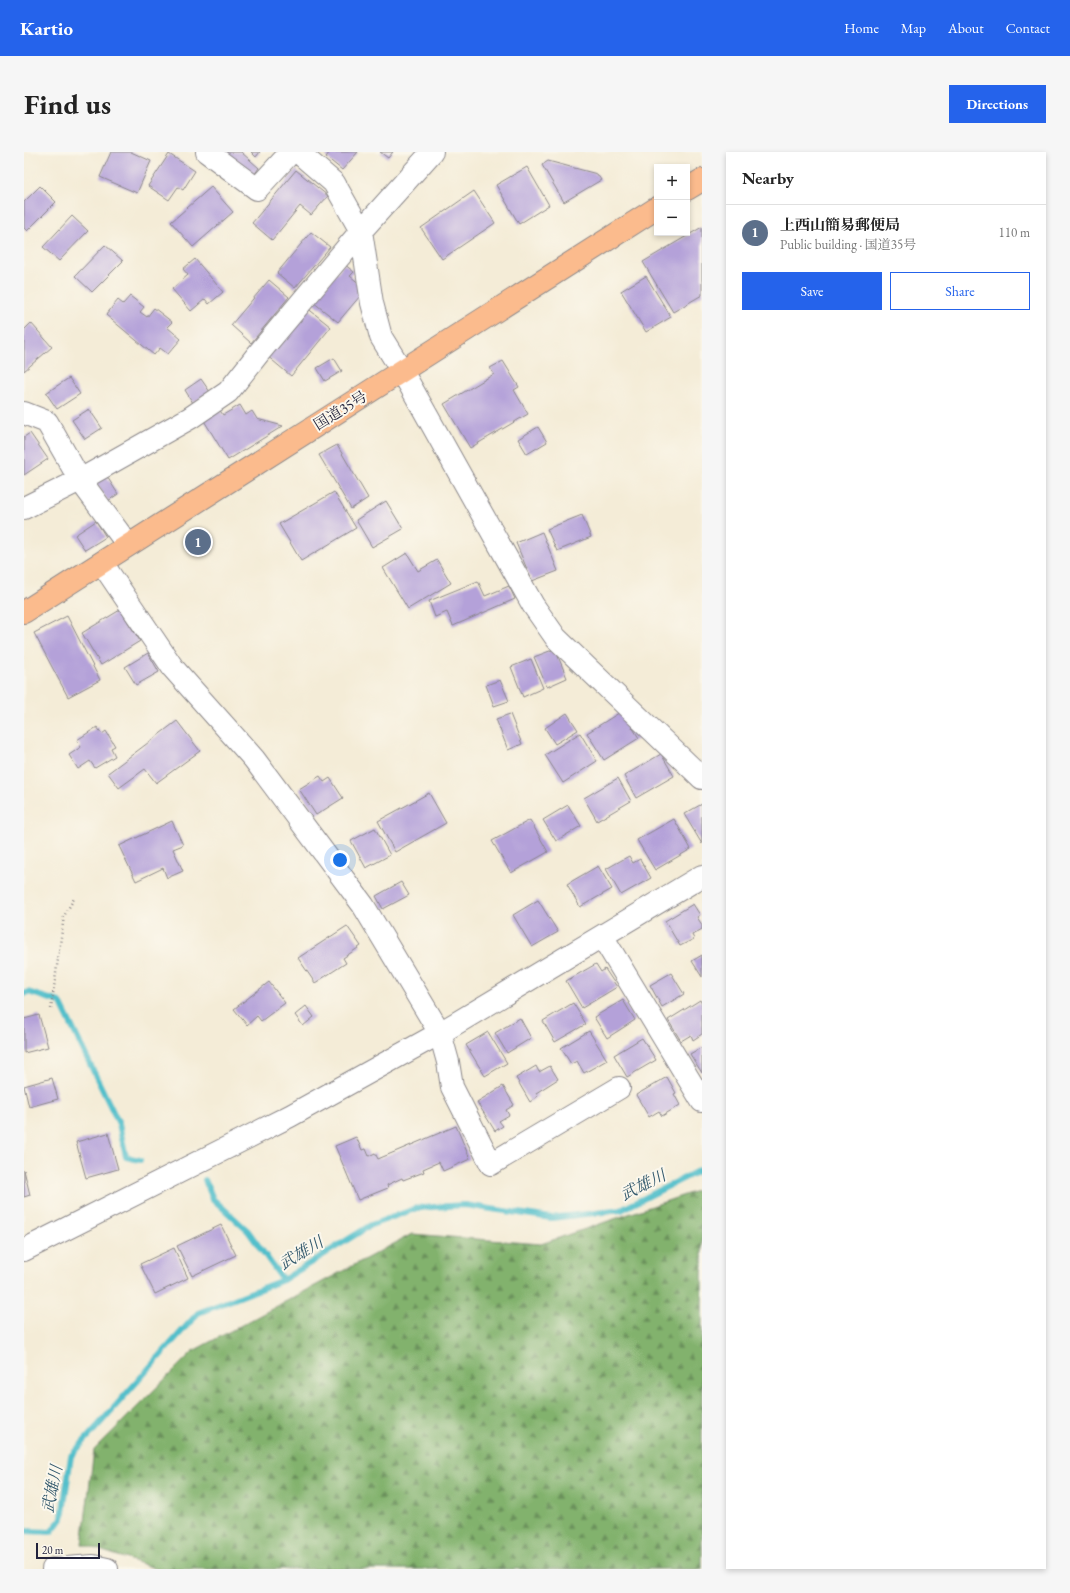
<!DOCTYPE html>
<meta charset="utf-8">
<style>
body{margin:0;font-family:"EB Garamond","Noto Serif JP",serif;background:#f6f6f6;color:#222}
.controls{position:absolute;right:12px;top:12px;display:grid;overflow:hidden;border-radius:0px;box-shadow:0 2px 6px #0003}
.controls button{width:36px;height:36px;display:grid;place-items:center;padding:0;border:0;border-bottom:1px solid #e0e0e0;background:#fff;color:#222;font:20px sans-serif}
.scale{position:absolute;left:12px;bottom:10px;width:64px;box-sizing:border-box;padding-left:4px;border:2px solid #22223b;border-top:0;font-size:11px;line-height:14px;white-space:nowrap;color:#22223b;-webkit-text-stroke:3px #fbf7ec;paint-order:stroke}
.you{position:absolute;left:316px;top:708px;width:14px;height:14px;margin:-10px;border:3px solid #fff;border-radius:50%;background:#1a73e8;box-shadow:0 0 0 6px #1a73e833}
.badge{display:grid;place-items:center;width:26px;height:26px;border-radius:50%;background:#2563eb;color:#fff;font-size:13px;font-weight:700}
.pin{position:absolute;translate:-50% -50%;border:2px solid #fff;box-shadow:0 1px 4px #0006}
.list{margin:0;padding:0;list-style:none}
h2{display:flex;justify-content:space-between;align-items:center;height:52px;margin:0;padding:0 16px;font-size:17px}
h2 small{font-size:13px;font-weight:400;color:#767676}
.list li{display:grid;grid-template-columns:26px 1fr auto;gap:12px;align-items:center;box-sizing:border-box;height:56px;padding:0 16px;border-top:1px solid #e0e0e0}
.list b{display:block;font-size:15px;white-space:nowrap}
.list p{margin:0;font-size:13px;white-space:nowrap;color:#767676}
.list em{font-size:13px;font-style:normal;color:#767676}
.actions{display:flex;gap:8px;padding:12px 16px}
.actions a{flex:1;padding:9px 0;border:1px solid #2563eb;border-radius:0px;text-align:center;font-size:14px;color:#2563eb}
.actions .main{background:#2563eb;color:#fff}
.map{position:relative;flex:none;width:678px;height:1417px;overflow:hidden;border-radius:0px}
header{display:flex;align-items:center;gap:24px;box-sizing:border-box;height:56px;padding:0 20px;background:#2563eb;color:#fff}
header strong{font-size:19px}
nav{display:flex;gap:22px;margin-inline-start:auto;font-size:14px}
.intro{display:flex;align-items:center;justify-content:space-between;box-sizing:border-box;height:96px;padding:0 24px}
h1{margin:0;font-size:28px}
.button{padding:10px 18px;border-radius:0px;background:#2563eb;color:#fff;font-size:14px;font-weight:700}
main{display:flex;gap:24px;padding:0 24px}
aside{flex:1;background:#fff;border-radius:0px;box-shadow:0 2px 6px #0003}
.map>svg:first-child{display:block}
</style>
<header>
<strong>Kartio</strong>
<nav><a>Home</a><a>Map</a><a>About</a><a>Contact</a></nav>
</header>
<div class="intro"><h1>Find us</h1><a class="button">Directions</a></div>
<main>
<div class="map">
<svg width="678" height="1417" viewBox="0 0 678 1417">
<defs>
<pattern id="forest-firs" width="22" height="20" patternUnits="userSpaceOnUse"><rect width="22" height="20" fill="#82b26d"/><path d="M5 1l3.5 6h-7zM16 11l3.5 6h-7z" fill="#6a905b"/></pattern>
</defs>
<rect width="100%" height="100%" fill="#fbf7ec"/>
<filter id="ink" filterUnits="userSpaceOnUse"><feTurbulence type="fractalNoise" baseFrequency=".025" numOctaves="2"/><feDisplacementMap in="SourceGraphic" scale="8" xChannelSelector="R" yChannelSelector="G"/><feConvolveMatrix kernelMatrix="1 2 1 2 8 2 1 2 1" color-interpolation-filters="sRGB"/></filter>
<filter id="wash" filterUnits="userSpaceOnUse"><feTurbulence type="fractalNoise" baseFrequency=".012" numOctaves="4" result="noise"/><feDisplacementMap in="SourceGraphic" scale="16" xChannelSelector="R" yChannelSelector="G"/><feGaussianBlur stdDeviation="0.9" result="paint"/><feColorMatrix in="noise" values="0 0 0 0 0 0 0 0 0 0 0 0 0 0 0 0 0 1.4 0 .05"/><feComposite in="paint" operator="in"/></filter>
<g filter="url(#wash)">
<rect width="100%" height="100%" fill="#f4ecd7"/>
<path fill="url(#forest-firs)" stroke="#526a54" d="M678 1037V1417H133L58 1392 70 1298 169 1199 388 1082 517 1092Z"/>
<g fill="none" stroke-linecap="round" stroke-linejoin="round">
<path stroke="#52bfcb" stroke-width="6" d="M0 842 4 840 36 850 95 972 102 1005 116 1008
M181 1028 189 1047 224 1079 259 1128
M0 1379 27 1380 38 1366 47 1304 174 1161 259 1128 347 1073 393 1056 441 1053 527 1066 597 1058 678 1017"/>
</g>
<g id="blocks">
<path fill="#b4a1d9" d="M87 0H107L127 9 113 41 76 25Z
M204 0H217L235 16 230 23 203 1Z
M227 0H236L232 5Z
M306 0H334L318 18 302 5Z
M356 0H369L364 6Z
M145 2 171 19 159 38 154 35 145 48 124 34Z
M524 9 573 22 577 28 540 50 518 13Z
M503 15 525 53 495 72 472 33Z
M272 18 304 44 287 63 276 54 248 88 228 71Z
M16 34 32 50 3 79 0 76V50Z
M187 35 209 60 169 95 147 70Z
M450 39 471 71 418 107 397 76Z
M48 64 64 79 35 109 19 95Z
M678 75V143L649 160 619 110Z
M287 80 306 95 271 136 253 121Z
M81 93 99 109 68 140 51 124Z
M171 107 199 140 185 152 181 147 167 159 148 137 164 123 159 117Z
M320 112 330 120 326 124 342 137 314 170 289 150Z
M622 124 647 165 622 180 597 139Z
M245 128 265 145 227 191 207 173Z
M106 144 120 155 116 160 123 165 130 156 148 170 143 175 157 187 144 202 136 196 130 203 82 163 94 148 99 152Z
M282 155 307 175 267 224 242 203Z
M7 171 28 195 0 219V178Z
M310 206 318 219 301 229 293 216Z
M479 209 495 235 490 238 504 262 446 296 420 252 470 222 466 216Z
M45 226 56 242 33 257 22 241Z
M177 227 186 240 169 251 161 238Z
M216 253 222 263 228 259 233 267 259 274 204 308 179 267 195 257 199 263Z
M65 257 78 276 61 287 48 268Z
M514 275 523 290 503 302 494 287Z
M6 281 24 307 0 323V285Z
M313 293 344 346 327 357 295 303Z
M82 323 94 342 84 349 71 330Z
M310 340 332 376 277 409 255 372Z
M362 349 379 377 348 395 332 368Z
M558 363 567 385 533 399 523 377Z
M72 369 82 385 61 398 51 383Z
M518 380 534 419 508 429 492 391Z
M383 401 394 419 413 408 427 431 384 457 359 416Z
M454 429 461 444 485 434 491 447 429 474 423 460 411 465 405 449Z
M96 458 116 489 77 513 58 481Z
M43 464 76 528 44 545 10 481Z
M531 497 543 526 523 535 510 505Z
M124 501 135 520 112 533 101 515Z
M507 507 519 536 499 545 487 515Z
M476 528 485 549 470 554 462 533Z
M598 559 615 586 580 608 563 581Z
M543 561 554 578 531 592 521 576Z
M486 562 498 592 484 598 472 567Z
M153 569 176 599 132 631 121 617 95 636 84 621Z
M73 575 78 582 82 579 91 594 87 596 91 604 71 616 66 609 54 617 45 603 57 595 53 588Z
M556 581 573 609 539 631 521 603Z
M637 602 650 624 612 646 600 624Z
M296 624 300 630 306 626 319 646 292 663 275 637Z
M594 626 607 649 573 669 560 646Z
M405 641 422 671 371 700 354 669Z
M678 652V692L660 662Z
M544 653 557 674 532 689 519 668Z
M650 667 667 697 631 718 613 688Z
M506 668 524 700 487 721 468 689Z
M148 669 159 693 149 697 159 719 143 726 139 716 112 729 95 694Z
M351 676 366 703 342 716 327 689Z
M605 704 609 711 616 707 627 726 597 743 582 717Z
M574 714 588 737 556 755 543 732Z
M377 730 385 743 359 757 352 744Z
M514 748 534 780 508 795 489 763Z
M669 752 676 763 673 765 678 773V777L668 783 670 787 656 794 641 769Z
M323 774 337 794 319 806 322 811 291 831 274 806Z
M678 803V825L668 809Z
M572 812 577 820 581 817 593 835 558 856 542 829Z
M647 821 660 842 638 855 626 833Z
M245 830 261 851 237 869 233 864 223 873 210 857Z
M599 848 611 868 583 886 570 865Z
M676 848 678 852V882L669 888 667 883 657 889 644 868Z
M549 851 562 872 531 890 519 869Z
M282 854 290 865 279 874 271 863Z
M15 863 24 895 0 901V867Z
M496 866 507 886 483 901 471 881Z
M565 879 583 908 560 921 553 909 547 912 537 896Z
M464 880 483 911 461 924 442 893Z
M618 886 632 908 603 925 590 903Z
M678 895V921L666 902Z
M512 914 515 920 526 914 534 927 512 941 514 944 506 950 492 926Z
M643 925 652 941 650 942 656 953 638 964 635 959 625 965 612 943Z
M28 926 34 947 5 955 0 934Z
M479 934 490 953 482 958 485 963 475 969 479 974 471 979 453 950Z
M432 974 446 1007 419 1019 415 1010 399 1017 400 1020 379 1028 378 1026 363 1033 364 1036 334 1048 311 994 332 985 338 998 342 997 345 1004 351 1001 354 1007Z
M84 981 94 1017 62 1026 52 990Z
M0 1018 6 1043 0 1045Z
M197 1073 212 1103 168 1124 153 1094Z
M150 1096 164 1126 131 1142 116 1112Z"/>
</g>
</g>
<g filter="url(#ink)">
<use href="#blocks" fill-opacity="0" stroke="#8b8789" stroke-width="1"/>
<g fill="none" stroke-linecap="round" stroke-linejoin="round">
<defs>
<path id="minor" d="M183 0 233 37 267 0
M274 0 310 31 337 79 348 151 357 185 378 219 509 453 532 486 678 626
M0 261 23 270 56 328 104 393
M0 356 56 328 166 266 204 240 234 202 337 79 408 0
M78 411 149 516 230 607 339 753 416 881 424 910 428 935 467 1012 595 936
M578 784 678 949
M0 1098 266 964 416 881 678 724
M29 1417 69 1414 83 1417"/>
<path id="highway" d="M663 37 678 28
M0 460 633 56"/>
</defs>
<use href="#minor" stroke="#8b8789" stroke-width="24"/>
<use href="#highway" stroke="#8b8789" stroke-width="24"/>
<path stroke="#8b8789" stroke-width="2.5" stroke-dasharray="1 3" stroke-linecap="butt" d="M27 857 40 764 51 745"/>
<use href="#minor" stroke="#fff" stroke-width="22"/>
<use href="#highway" stroke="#fbbb8d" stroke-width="22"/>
</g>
</g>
<g text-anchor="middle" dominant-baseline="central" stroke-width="4" stroke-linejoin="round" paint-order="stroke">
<g font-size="15" fill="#22223b" stroke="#fbf7ec">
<text transform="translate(316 258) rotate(-32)">国道35号</text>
</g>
<g font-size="16" font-style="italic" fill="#33596d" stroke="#fbf7ec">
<text transform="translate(619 1033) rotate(-27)">武雄川</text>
<text transform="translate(277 1101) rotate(-31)">武雄川</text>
<text transform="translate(28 1337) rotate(-79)">武雄川</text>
</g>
</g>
</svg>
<div class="controls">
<button>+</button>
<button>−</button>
</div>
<div class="scale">20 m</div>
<div class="you"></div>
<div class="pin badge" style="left:174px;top:390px;background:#5c6f8a">1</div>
</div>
<aside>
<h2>Nearby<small></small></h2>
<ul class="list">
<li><span class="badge" style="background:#5c6f8a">1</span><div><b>上西山簡易郵便局</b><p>Public building · 国道35号</p></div><em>110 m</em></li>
</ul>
<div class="actions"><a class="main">Save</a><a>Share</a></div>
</aside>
</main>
